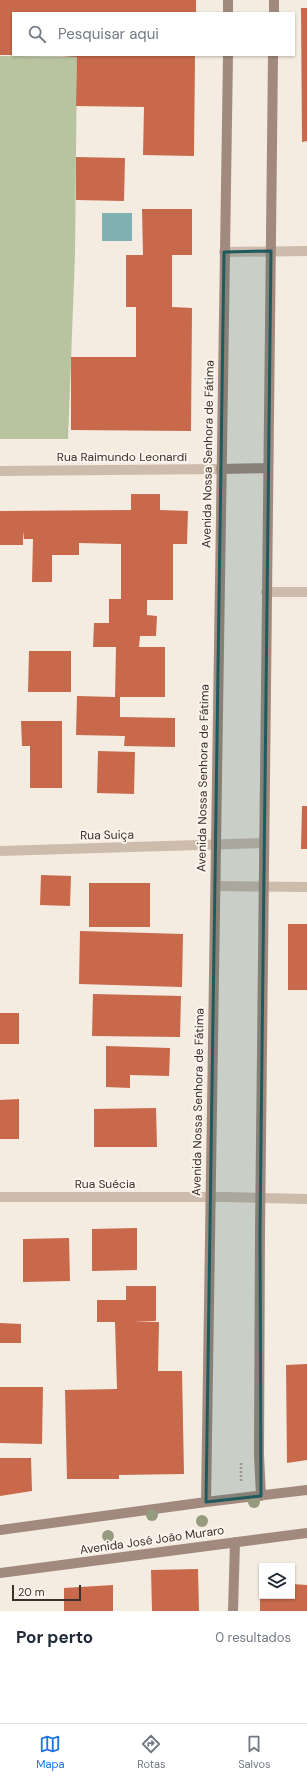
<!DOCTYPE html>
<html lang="pt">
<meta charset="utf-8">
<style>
body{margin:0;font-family:"DM Sans",sans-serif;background:#f6f6f7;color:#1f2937}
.controls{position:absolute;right:12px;bottom:12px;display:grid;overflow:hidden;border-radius:0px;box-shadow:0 1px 3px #0004}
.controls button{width:36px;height:36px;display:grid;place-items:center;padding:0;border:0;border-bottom:1px solid #e0e1e3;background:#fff;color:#1f2937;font:20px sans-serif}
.scale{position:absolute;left:12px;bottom:10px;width:69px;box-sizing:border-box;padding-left:4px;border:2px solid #3b302b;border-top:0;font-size:11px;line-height:14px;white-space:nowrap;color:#3b302b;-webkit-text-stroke:3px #fbf5ee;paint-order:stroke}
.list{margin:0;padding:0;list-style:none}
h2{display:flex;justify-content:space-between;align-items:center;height:52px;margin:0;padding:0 16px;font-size:17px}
h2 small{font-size:13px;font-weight:400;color:#747a83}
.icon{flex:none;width:22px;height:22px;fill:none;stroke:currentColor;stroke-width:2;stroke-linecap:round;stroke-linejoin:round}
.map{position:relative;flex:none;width:307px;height:1611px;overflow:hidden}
.search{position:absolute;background:#fff;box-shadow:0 1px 3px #0004;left:12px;right:12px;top:12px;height:44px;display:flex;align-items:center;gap:10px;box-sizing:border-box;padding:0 14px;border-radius:0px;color:#747a83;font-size:15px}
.sheet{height:112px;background:#fff}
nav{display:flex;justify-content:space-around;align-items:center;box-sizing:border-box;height:56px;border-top:1px solid #e0e1e3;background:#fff;font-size:11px;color:#747a83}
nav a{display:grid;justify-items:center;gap:2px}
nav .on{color:#1a73e8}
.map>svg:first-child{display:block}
</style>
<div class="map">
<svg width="307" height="1611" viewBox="0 0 307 1611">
<rect width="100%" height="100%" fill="#f4ebe1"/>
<path fill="#b8c4a0" d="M0 56 77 57 75 255 68 439H0Z"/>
<path fill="#7fb0b2" d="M102 213H132V241H102Z"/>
<path fill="#c8694b" d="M0 0H196V13H13V55H0Z
M301 8H307V141L302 142Z
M61 55H195L194 156 143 155 144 107 76 106 77 57 61 56Z
M76 157 125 158 124 201 76 200Z
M142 209H192V255H172V307L192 308 191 431 71 430V357H136V307H126V255H143Z
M131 494H160V510L188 511 187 544H173V600H147V615L157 616 156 636H140L139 647H165V697H120V717L175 718V747L124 746 125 736 76 735 77 696 115 697 116 647H93L94 623H109V599H121V544L79 543V555H52V582H32L33 539H24L23 531V545H0V511L131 510Z
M29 651H71V692H28Z
M21 721H62V788H30V746H22Z
M98 751 135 752 134 794 97 793Z
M302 806H307V849H301Z
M41 875 71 876 70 906 40 905Z
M89 883H150V927H89Z
M288 924H307V990H288Z
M80 931 183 934 182 987 79 984Z
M93 994 181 996 180 1037 92 1036Z
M0 1013H19V1044H0Z
M106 1046 170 1048 169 1076 130 1075V1088L106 1087Z
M19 1099V1139H0V1100Z
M156 1108 157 1147H94V1109Z
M137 1228V1270L92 1271V1229Z
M69 1238 70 1281 23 1282V1239Z
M126 1286H156V1321L133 1322H159L158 1371H182L184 1474 119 1475V1479H67L65 1390 117 1389 115 1322H97V1300H126Z
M0 1323 21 1324V1343H0Z
M307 1364V1460L287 1463 286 1365Z
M0 1387H43L42 1444 0 1443Z
M0 1458H31L32 1491 0 1496Z
M198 1569 199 1611H152L151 1570Z
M260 1584H262V1596H292V1584L307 1585V1611H260Z
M113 1585V1611H64V1588Z"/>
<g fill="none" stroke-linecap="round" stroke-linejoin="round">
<path stroke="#b9a596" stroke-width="2.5" stroke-dasharray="2 2" stroke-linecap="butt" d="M241 1481V1462"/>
<path stroke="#cdbbac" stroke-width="10" d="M224 252 307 251
M0 471 221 469
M266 592H307
M0 851 264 843
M216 886 307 887
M0 1197H225L307 1199"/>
<path stroke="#a18a7d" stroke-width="10" d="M228 13V0
M274 13V0
M221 469 268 468
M261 1496 259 1455 260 1231 273 55
M206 1502 228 55
M0 1530 206 1502 307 1490
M0 1573 307 1533
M233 1611 235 1542"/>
</g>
<g fill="#969b7f">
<circle cx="254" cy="1502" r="6"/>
<circle cx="152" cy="1515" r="6"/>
<circle cx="202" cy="1521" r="6"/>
<circle cx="108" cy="1536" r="6"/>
</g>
<path fill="#1f5a5e" fill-opacity="0.2" stroke="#1f5a5e" stroke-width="3" stroke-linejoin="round" d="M271 251 260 1231 261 1496 206 1502 224 252Z"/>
<g text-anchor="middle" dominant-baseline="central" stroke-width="4" stroke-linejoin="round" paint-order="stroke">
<g font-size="12" fill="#3b302b" stroke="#fbf5ee">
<text transform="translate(208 454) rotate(-89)">Avenida Nossa Senhora de Fátima</text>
<text x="122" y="457">Rua Raimundo Leonardi</text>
<text transform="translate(203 778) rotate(-89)">Avenida Nossa Senhora de Fátima</text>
<text transform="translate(107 835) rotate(-1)">Rua Suiça</text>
<text transform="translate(198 1102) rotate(-89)">Avenida Nossa Senhora de Fátima</text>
<text x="105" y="1184">Rua Suécia</text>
<text transform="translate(152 1540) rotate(-8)">Avenida José João Muraro</text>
</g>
</g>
</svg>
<div class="controls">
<button><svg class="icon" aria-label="layers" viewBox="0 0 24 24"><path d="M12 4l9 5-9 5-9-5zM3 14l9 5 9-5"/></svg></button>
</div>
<div class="scale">20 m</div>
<div class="search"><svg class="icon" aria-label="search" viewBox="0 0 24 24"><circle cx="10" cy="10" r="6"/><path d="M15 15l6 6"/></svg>Pesquisar aqui</div>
</div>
<section class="sheet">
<h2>Por perto<small>0 resultados</small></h2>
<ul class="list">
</ul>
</section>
<nav>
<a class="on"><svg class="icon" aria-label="map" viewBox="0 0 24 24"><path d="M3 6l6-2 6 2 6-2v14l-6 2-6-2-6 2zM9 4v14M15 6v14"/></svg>Mapa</a>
<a><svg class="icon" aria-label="directions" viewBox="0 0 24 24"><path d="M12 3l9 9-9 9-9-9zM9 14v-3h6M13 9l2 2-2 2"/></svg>Rotas</a>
<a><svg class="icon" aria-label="saved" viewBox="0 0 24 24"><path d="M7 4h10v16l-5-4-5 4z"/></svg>Salvos</a>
</nav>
